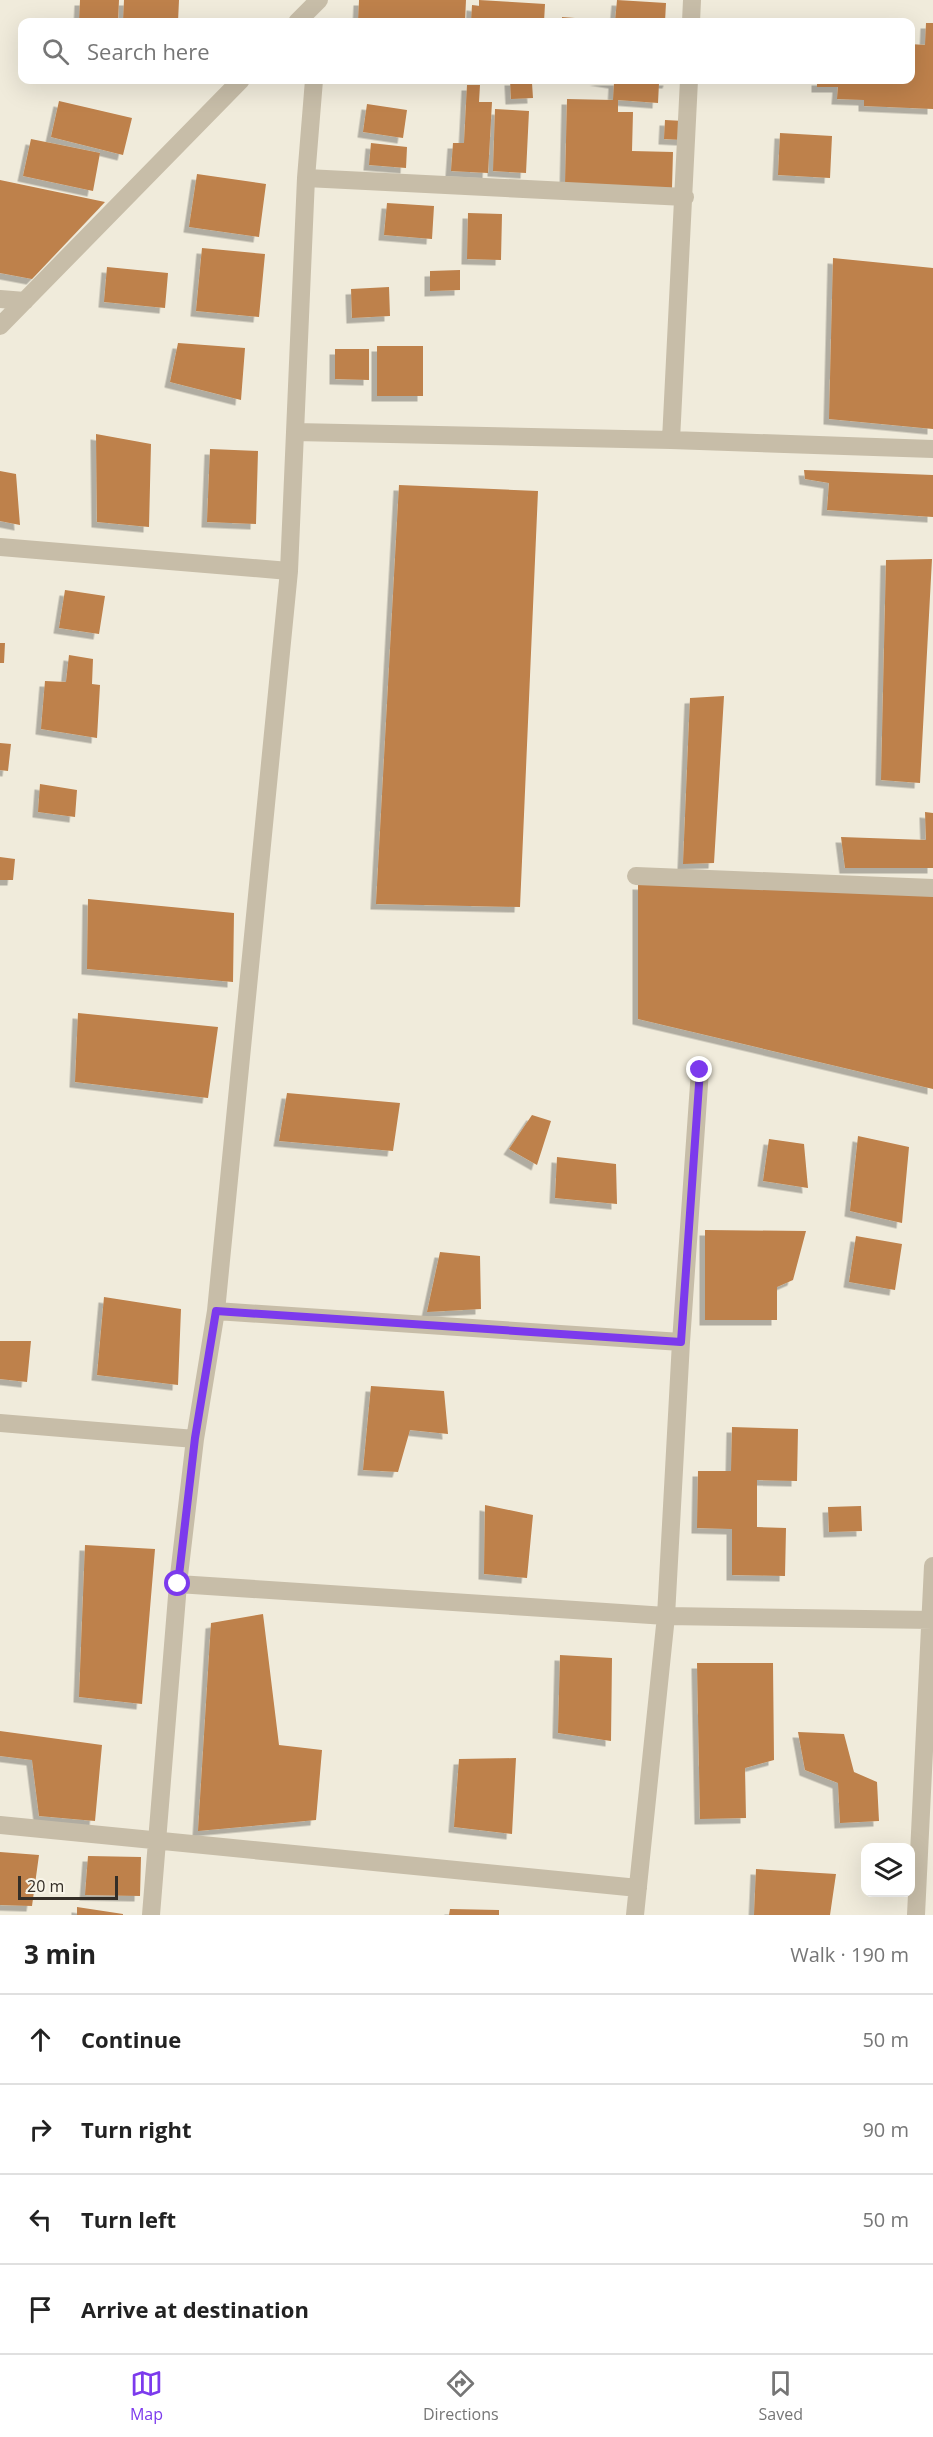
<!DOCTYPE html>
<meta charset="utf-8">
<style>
body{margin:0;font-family:"Open Sans",sans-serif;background:#f6f6f6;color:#222}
.controls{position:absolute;right:18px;bottom:18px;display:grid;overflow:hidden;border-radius:12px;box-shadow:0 6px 24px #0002}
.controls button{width:54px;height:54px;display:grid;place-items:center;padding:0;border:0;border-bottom:2px solid #e0e0e0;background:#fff;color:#222;font:30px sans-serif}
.scale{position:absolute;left:18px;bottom:15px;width:100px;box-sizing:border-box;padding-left:6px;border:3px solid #342e27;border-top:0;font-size:16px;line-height:21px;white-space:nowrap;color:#342e27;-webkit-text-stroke:4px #f8f4e7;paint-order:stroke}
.stop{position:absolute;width:18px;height:18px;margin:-14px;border:4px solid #7c3aed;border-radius:50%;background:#fff}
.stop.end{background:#7c3aed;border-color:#fff;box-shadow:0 2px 6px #0008}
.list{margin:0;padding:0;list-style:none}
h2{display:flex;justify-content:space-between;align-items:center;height:78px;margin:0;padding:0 24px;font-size:26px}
h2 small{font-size:20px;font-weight:400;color:#767676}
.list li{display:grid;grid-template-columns:39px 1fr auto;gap:18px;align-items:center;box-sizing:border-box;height:90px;padding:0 24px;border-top:2px solid #e0e0e0}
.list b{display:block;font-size:22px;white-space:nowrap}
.list em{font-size:20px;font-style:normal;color:#767676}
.icon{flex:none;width:33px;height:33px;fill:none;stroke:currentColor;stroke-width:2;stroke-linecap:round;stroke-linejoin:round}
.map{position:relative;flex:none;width:933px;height:1915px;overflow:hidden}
.search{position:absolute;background:#fff;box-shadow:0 6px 24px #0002;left:18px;right:18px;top:18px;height:66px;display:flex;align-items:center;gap:15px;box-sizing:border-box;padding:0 21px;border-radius:12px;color:#767676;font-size:22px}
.sheet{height:438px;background:#fff}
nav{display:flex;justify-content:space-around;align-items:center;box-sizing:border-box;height:84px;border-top:2px solid #e0e0e0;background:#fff;font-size:16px;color:#767676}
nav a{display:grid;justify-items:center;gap:3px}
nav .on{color:#7c3aed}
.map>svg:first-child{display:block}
</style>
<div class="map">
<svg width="933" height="1915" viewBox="0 0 933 1915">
<defs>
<filter id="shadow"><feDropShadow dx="-5.5" dy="5.5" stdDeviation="0" flood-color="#0004"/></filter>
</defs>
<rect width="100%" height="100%" fill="#f0ebdb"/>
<path fill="#be814b" filter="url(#shadow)" d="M80 0H119L118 22H79Z
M124 0H179L178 22H123Z
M359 0H466L465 22H358Z
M479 0 545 4 544 22H471L472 5 479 6Z
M617 0 666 3 665 22H615Z
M562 17 614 21V22H562Z
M926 23H933V109L864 106V100L837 99 838 87H817V80H910V44L925 45Z
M510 80H525L532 83 533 98 511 99Z
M595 80H669L668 83H659L658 103 618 100V112H633L632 151 673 152 672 188 565 185 567 99 613 100 614 83Z
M467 85H480L479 102H492L488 173 451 171 453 143H464Z
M59 101 132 118 123 155 51 137Z
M367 104 407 110 403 138 363 132Z
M495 109 529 111 526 173 493 171Z
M665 120 684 121 683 140 664 139Z
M780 133 832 136 830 178 778 175Z
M31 139 100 153 93 191 23 176Z
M371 143 407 147 406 168 369 165Z
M197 174 266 184 259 237 189 227Z
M0 180 105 202 32 279 0 273Z
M387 203 434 206 432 239 384 235Z
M468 213 502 214 501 260 467 259Z
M202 248 265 254 259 317 196 311Z
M833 258 933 268V429L829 419Z
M107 267 168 273 165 308 104 302Z
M460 270V290L430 291V271Z
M389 287 390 316 352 318 351 289Z
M178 343 245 348 241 400 170 382Z
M377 346H423V396H377Z
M335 349H369V380L335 379Z
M96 434 151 444 149 527 97 522Z
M210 449 258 451 256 524 207 522Z
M804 470 933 475V517L827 510 829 483 805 479Z
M0 471 16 474 20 525 0 521Z
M399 485 538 491 520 907 376 904Z
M932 559 920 783 881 780 886 560Z
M65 590 105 596 99 634 59 628Z
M0 643H5L4 663H0Z
M69 655 93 659 92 684 100 685 97 738 41 729 45 681 66 682Z
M724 696 714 863 683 864 690 698Z
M0 743 11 744 8 771 0 770Z
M40 784 77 790 75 817 38 812Z
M925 812 933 813V868H845L841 837 926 840Z
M0 857 15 859 13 880H0Z
M638 884 933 895V1089L638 1019Z
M88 899 234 913 233 982 87 969Z
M78 1013 218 1027 208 1098 75 1082Z
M287 1093 400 1103 393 1151 279 1141Z
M532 1115 551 1121 537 1165 509 1149Z
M858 1136 909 1147 902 1223 850 1211Z
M769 1139 804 1144 808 1188 763 1181Z
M557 1157 616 1164 617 1204 555 1198Z
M705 1230 806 1231 793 1280 777 1287V1320H705Z
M856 1236 902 1244 895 1290 849 1282Z
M440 1252 480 1256 481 1309 427 1312Z
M104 1297 181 1309 178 1385 97 1375Z
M0 1341H31L27 1382 0 1379Z
M371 1386 444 1391 448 1434 410 1430 398 1472 363 1470Z
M732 1427 798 1429 797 1481 757 1480V1527L786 1528 785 1576 732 1575V1529L697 1528 698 1471H731Z
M485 1505 533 1515 527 1578 484 1574Z
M861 1506 862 1531 829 1532 828 1507Z
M85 1545 155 1549 142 1704 79 1697Z
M263 1614 279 1745 322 1750 316 1820 198 1831 211 1623Z
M560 1655 612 1658 611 1741 558 1733Z
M697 1663H773L774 1760 745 1768 746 1818 700 1819Z
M0 1731 102 1745 95 1821 39 1816 32 1760 0 1756Z
M798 1732 844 1734 854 1772 877 1782 879 1821 840 1823 838 1783 805 1770Z
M516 1758 512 1834 454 1827 459 1759Z
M0 1852 39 1855 32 1906 0 1905Z
M88 1856 141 1857 140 1896 85 1895Z
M756 1869 836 1874 830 1915H754Z
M77 1907 123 1914V1915H77Z
M450 1909 499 1910V1915H449Z"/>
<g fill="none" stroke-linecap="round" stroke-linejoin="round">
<path stroke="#c7bda8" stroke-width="18" d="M297 22 319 0
M691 22 692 0
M306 178 685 197
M0 299 25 301
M0 326 241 80
M295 432 671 440 933 449
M671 440 689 80
M0 547 289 571
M636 876 933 888
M216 1311 681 1342
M0 1423 195 1439
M178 1584 666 1616 933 1620
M0 1825 638 1888
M151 1915 178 1584 195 1439 216 1311 289 571 306 178 314 80
M635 1915 666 1616 681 1342 700 1070
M916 1915 933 1566"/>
</g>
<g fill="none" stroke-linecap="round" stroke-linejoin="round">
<path stroke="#7c3aed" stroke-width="8" d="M178 1584 195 1438 216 1311 681 1342 700 1070"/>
</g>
</svg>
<div class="controls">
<button><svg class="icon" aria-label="layers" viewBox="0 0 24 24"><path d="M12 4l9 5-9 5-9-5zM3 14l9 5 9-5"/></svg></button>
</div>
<div class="scale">20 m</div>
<div class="stop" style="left:178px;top:1584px"></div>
<div class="stop end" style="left:700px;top:1070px"></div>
<div class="search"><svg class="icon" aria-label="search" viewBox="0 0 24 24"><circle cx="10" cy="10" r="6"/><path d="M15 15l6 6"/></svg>Search here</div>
</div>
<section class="sheet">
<h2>3 min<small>Walk · 190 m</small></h2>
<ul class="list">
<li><svg class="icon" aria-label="ahead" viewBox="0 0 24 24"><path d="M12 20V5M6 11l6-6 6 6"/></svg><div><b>Continue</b></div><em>50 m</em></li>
<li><svg class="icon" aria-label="right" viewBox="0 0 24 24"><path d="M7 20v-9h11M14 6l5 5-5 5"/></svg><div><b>Turn right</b></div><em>90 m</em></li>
<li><svg class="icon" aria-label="left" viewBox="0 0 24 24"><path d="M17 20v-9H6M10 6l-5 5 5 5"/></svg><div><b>Turn left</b></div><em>50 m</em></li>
<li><svg class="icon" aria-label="arrive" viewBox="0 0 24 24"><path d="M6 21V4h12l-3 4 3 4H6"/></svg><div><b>Arrive at destination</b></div></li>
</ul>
</section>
<nav>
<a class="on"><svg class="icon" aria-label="map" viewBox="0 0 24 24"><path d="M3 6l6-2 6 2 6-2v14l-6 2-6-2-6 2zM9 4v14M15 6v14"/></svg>Map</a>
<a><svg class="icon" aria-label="directions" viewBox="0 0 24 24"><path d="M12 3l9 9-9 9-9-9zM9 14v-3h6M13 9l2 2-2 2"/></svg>Directions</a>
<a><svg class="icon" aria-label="saved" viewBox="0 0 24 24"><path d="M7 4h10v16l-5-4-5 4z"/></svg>Saved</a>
</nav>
